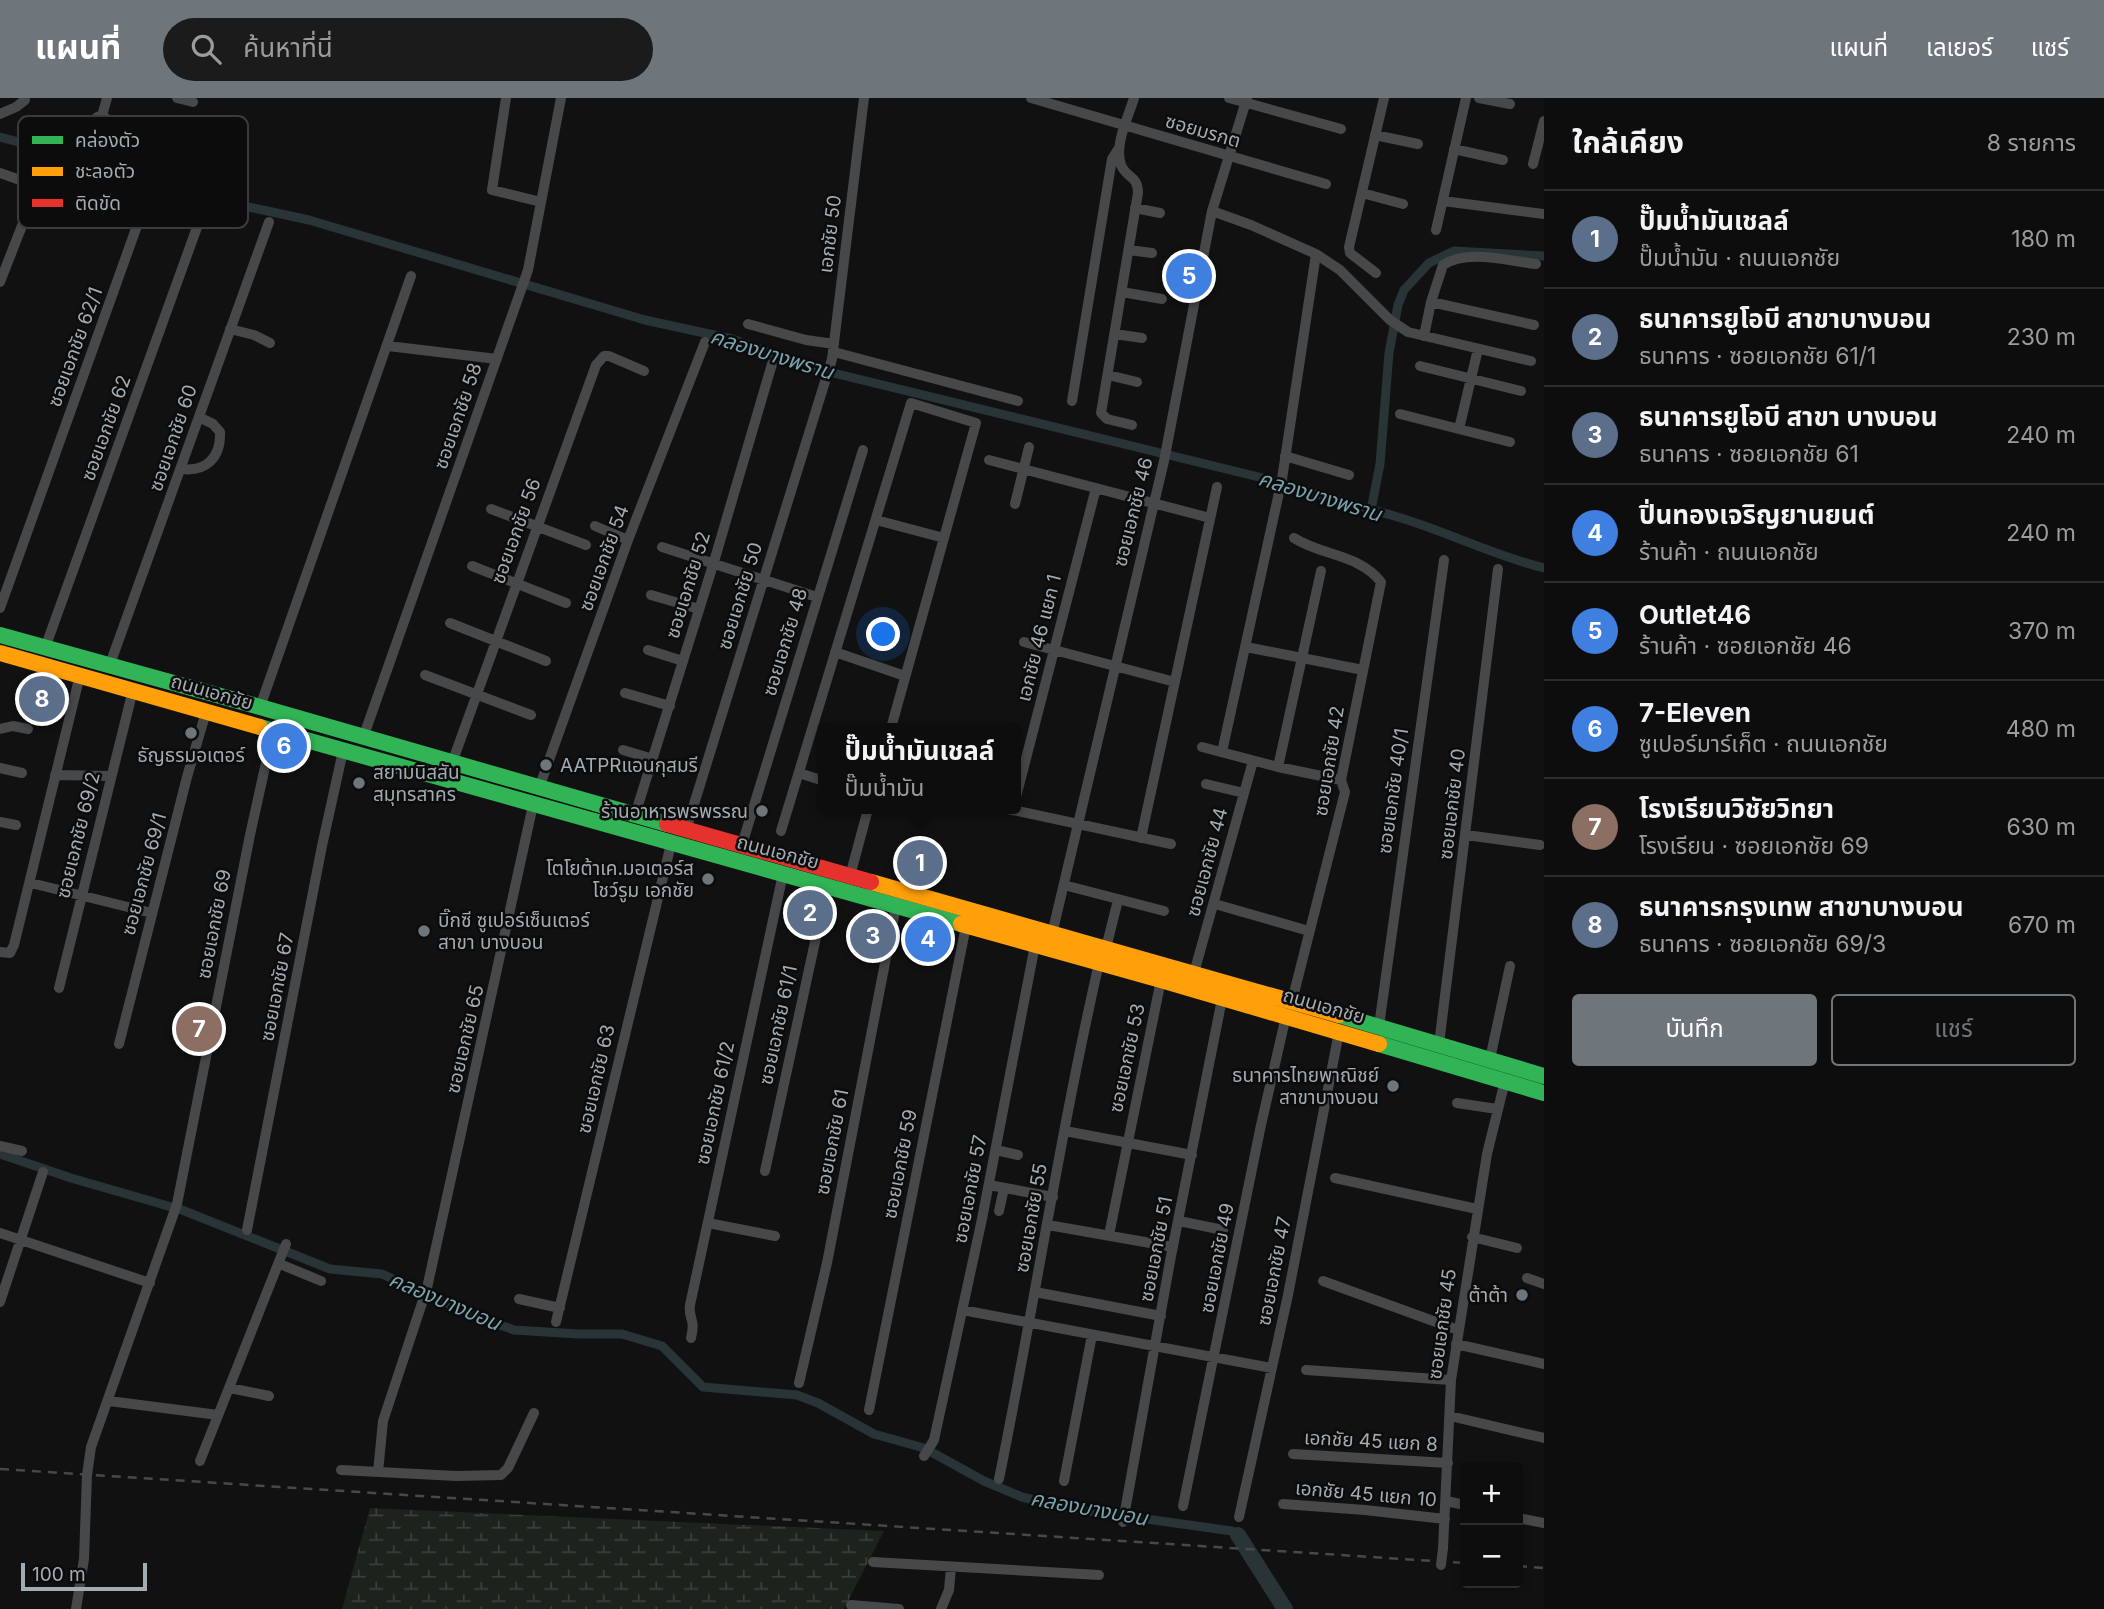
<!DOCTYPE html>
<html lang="th">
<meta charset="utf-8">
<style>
body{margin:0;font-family:Inter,"Noto Sans Thai",sans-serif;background:#1b1b1c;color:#f1f3f6}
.controls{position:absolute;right:21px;bottom:21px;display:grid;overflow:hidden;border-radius:7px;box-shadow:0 4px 10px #0003}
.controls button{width:63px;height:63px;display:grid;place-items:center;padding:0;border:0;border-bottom:2px solid #2d2d2e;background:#0d0d0e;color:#f1f3f6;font:35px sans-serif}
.scale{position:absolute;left:21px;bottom:18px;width:126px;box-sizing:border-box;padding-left:7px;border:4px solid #a2acb3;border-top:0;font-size:19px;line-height:24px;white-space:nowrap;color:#a2acb3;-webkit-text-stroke:5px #0c0c0d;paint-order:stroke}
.you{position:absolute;left:884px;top:537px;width:24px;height:24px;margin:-18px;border:5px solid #fff;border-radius:50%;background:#1a73e8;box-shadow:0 0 0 10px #1a73e833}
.badge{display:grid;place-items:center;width:46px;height:46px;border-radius:50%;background:#6f767b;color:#fff;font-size:23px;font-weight:700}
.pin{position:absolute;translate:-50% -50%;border:4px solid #fff;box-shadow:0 2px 7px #0006}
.popup{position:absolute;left:818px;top:625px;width:203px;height:91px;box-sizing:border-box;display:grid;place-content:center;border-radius:7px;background:#0d0d0e;filter:drop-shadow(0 2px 5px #0005);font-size:23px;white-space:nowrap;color:#9a9c9e}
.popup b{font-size:26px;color:#f1f3f6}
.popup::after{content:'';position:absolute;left:50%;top:100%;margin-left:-14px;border:14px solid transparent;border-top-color:#0d0d0e}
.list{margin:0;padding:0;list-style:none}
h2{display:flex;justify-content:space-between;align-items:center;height:91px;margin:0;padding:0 28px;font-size:30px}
h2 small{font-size:23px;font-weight:400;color:#9a9c9e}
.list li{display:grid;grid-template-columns:46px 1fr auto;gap:21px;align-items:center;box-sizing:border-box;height:98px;padding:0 28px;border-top:2px solid #2d2d2e}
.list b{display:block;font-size:26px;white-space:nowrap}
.list p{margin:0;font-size:23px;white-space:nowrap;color:#9a9c9e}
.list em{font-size:23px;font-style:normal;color:#9a9c9e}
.actions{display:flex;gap:14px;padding:21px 28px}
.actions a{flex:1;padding:16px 0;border:2px solid #6f767b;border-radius:7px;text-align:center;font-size:24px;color:#6f767b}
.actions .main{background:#6f767b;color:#fff}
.icon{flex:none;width:38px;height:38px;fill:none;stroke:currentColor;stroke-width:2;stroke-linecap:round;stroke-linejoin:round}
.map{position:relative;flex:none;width:1544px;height:1511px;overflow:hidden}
header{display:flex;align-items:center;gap:42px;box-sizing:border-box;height:98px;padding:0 35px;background:#6f767b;color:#fff}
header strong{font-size:33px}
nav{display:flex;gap:38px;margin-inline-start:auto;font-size:24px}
.search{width:490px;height:63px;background:#1b1b1c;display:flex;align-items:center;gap:18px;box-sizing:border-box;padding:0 24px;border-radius:38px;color:#9a9c9e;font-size:26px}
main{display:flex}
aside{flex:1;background:#0d0d0e}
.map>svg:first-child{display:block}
</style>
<header>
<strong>แผนที่</strong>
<div class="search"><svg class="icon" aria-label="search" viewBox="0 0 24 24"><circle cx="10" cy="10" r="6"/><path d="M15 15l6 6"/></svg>ค้นหาที่นี่</div>
<nav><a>แผนที่</a><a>เลเยอร์</a><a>แชร์</a></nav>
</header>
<main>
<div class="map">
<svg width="1544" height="1511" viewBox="0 0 1544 1511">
<defs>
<pattern id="wetland-marsh" width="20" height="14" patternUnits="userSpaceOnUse" patternTransform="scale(1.75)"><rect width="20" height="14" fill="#1c221c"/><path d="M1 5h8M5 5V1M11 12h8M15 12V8" fill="none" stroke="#3a3f3b"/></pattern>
</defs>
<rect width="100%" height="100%" fill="#111112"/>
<path fill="url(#wetland-marsh)" d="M370 1410 884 1433 844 1511H342Z"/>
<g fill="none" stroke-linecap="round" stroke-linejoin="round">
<path stroke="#293437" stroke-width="9" d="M0 39 157 80 216 102 309 122 645 222 732 241 809 269 1267 381C1312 395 1357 407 1401 420 1450 435 1495 458 1544 470
M1371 412 1380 366 1389 255 1398 207 1404 192 1429 165 1454 153 1544 158
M0 1056 71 1080 182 1112 330 1171 382 1176 477 1219 514 1232 578 1236H622L662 1248 703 1289 797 1297 818 1305 874 1336 924 1350 984 1383 1022 1399 1068 1410 1232 1433 1238 1437"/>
<path stroke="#293437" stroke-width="16" d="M1238 1437 1285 1511"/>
<path stroke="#46484a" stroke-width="10" d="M177 0 193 4
M506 0 492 92 541 104
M1031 0 1326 86
M1229 0 1341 31
M1479 0 1510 6
M0 16 16 9 25 2
M94 25a7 7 0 1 1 14 0a7 7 0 1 1-14 0Z
M102 18 107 0
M51 37 75 43 95 29
M1375 37 1418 46
M1454 51 1503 62
M1533 66 1544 23
M0 75 37 88
M1362 95 1403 106
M1443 103 1544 116
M1135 110 1160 115
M1212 113 1251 127 1316 156 1340 172 1390 222 1408 234 1531 263
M1436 132 1466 0
M1129 152 1152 155
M1376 175 1350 155 1349 149 1384 0
M0 184 45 69
M1122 194 1162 201
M1431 204 1534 227
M748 226 806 242 834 246
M230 231 254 237 270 245
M1115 236 1142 240
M1424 238 1431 204 1443 167C1468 151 1507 163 1536 166
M388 248 497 261
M834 254 1018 303
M1420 268 1521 293
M1108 277 1137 284
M1072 303 1112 61 1119 50
M1400 316 1510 344
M1132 327 1107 321 1101 315 1138 95C1138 77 1126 80 1121 67 1114 47 1128 20 1134 0
M1459 331 1478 251
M1285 358 1349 377
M989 362 1210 420
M181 371C206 374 221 360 220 334L213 326 199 319
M1015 406 1029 349
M491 411 586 447
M876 422 944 440
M595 428 628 442
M662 449 817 499
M472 468 566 505
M651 497 699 511
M0 510 152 86C167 18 133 58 105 32
M450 525 546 563
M1024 544 1175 584
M1246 549 1363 572
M45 550 200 121
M648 552 683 563
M835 554 905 578
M109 569 269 124
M425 577 531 617
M625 595 670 608
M260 609 411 178
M0 631 13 628 28 631
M363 640 528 172 561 0
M1202 649 1278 669 1341 682
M623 652 653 661
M1222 654 1282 381 1316 156
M452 665 596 267 604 258H609L644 273
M1278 669 1321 473
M0 670 22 675
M799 675 824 683
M55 677 111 678
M1206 686 1244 695
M539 690 628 442 705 244
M1016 699 1096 390
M1008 711 1171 746
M635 717 713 467 772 266
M0 724 16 727
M686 732 832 261 864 0
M781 733 911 305 976 325 891 630
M1466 737 1540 747
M1141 740 1217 389
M741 750 863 352
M850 778 868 711
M31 785 152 815
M1064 787 1164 813
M1215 806 1309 833
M1052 836 1164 363 1212 113 1247 0
M1106 850 1118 802
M0 854 10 855 14 847 80 577
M1194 875 1253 663
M59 890 133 592
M1292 903 1345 694 1341 682 1381 484C1359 456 1322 458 1294 440
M1379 928 1444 462
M119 946 187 679 206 614
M1439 946 1498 471
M1490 961 1510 868
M1457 1005 1497 1011
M1065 1033 1192 1057
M0 1048 22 1053
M996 1052 1018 1057
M765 1073 827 789
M1335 1080 1477 1111
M989 1087 1053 1099
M999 1113 1004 1090
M1179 1123 1223 1132
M708 1125 775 1138
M1048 1127 1173 1149
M247 1132 322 748 343 653
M0 1135 150 1185
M1109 1137 1161 882
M1472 1139 1517 1150
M280 1166 321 1183
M1527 1180 1544 1186
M1323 1183 1458 1232
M1035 1194 1161 1218
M519 1201 560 1210
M0 1204 43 1074
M962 1212 1272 1270
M556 1224 671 746
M691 1240C696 1220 688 1221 690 1207L783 776
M1456 1246 1544 1266
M1306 1272 1451 1282
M799 1285 827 1165 896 808
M230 1290 269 1298
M109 1303 218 1317
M869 1312 966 828
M1450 1318 1544 1340
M1293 1356 1448 1365
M924 1358 934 1342 982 1121 1035 847
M200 1363 286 1146
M341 1372 456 1378 501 1377 508 1370 534 1315
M378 1374 383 1323 427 1190 533 707
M999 1381C1034 1209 1060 1036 1099 865
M1064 1383 1092 1237
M1446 1403 1465 1407
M1283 1406 1365 1412 1445 1421
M1183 1408 1261 1027 1286 918
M1239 1419 1288 1197 1339 934
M1518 1420 1544 1425
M1123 1424 1171 1158 1222 901
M1443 1450 1451 1282 1487 1056 1505 983
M873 1464 1099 1477
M851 1507 899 1511
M76 1511 84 1461 87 1377 91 1349 177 1106 250 737 273 633
M941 1511 949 1492 951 1469"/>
<path stroke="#30b455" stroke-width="16" d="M0 537 260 609 667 726
M260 629 961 826
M1339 917 1544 978
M1379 946 1544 995"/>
<path stroke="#ff9f0a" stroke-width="16" d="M0 555 260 629
M871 784 1339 917
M961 826 1161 882 1379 946"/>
<path stroke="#e5322d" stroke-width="16" d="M667 726 871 784"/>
<path stroke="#46494a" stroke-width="2.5" stroke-dasharray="9 7" stroke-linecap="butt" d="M0 1371 1465 1465
M1518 1468 1544 1470"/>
<path stroke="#46484a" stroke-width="10" d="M1441 1467 1443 1450"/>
</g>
<g fill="#6f767b" stroke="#0c0c0d" stroke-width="2.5">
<circle cx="191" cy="635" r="7"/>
<circle cx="546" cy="667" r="7"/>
<circle cx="359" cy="685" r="7"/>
<circle cx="762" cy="713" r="7"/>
<circle cx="708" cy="781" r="7"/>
<circle cx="424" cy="833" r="7"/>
<circle cx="1393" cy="988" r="7"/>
<circle cx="1522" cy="1197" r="7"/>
</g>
<g text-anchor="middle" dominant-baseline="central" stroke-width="5" stroke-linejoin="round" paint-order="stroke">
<g font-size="19" fill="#a2acb3" stroke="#0c0c0d">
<text transform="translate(1203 33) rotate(16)">ซอยมรกต</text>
<text transform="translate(830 136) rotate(-83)">เอกชัย 50</text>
<text transform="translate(75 249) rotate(-70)">ซอยเอกชัย 62/1</text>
<text transform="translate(458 318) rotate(-71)">ซอยเอกชัย 58</text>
<text transform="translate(106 330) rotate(-70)">ซอยเอกชัย 62</text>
<text transform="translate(173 340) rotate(-71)">ซอยเอกชัย 60</text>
<text transform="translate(1133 414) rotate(-76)">ซอยเอกชัย 46</text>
<text transform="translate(516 433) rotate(-70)">ซอยเอกชัย 56</text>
<text transform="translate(604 460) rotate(-70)">ซอยเอกชัย 54</text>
<text transform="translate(688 487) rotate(-73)">ซอยเอกชัย 52</text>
<text transform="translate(740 498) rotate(-73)">ซอยเอกชัย 50</text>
<text transform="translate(1039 540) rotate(-76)">เอกชัย 46 แยก 1</text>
<text transform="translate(785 544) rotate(-73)">ซอยเอกชัย 48</text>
<text transform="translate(212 594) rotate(16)">ถนนเอกชัย</text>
<text transform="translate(1329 663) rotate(-81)">ซอยเอกชัย 42</text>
<text transform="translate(1393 693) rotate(-82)">ซอยเอกชัย 40/1</text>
<text transform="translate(1452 706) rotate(-83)">ซอยเอกชัย 40</text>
<text transform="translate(78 737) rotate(-76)">ซอยเอกชัย 69/2</text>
<text transform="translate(778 754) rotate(15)">ถนนเอกชัย</text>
<text transform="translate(1207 764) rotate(-75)">ซอยเอกชัย 44</text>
<text transform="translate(144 776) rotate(-75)">ซอยเอกชัย 69/1</text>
<text transform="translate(214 826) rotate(-79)">ซอยเอกชัย 69</text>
<text transform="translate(277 889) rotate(-79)">ซอยเอกชัย 67</text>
<text transform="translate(1324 908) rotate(16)">ถนนเอกชัย</text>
<text transform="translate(778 927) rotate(-78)">ซอยเอกชัย 61/1</text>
<text transform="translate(465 941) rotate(-77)">ซอยเอกชัย 65</text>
<text transform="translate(1127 960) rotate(-78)">ซอยเอกชัย 53</text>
<text transform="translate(596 981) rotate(-77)">ซอยเอกชัย 63</text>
<text transform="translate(715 1005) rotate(-78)">ซอยเอกชัย 61/2</text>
<text transform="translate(832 1044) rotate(-79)">ซอยเอกชัย 61</text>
<text transform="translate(900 1066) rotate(-79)">ซอยเอกชัย 59</text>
<text transform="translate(970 1091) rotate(-79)">ซอยเอกชัย 57</text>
<text transform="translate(1031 1120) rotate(-80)">ซอยเอกชัย 55</text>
<text transform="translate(1156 1151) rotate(-79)">ซอยเอกชัย 51</text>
<text transform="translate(1217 1160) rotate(-79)">ซอยเอกชัย 49</text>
<text transform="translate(1274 1173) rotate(-79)">ซอยเอกชัย 47</text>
<text transform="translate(1442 1226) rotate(-82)">ซอยเอกชัย 45</text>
<text transform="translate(1371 1343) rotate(3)">เอกชัย 45 แยก 8</text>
<text transform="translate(1366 1396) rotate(5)">เอกชัย 45 แยก 10</text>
</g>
<g font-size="19" fill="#a2acb3" stroke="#0c0c0d" text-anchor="end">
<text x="191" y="657" text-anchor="middle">ธัญธรมอเตอร์</text>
<text x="560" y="667" text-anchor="start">AATPRแอนกุสมรี</text>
<text x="373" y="674" text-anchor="start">สยามนิสสัน<tspan x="373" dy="22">สมุทรสาคร</tspan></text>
<text x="748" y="713">ร้านอาหารพรพรรณ</text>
<text x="694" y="770">โตโยต้าเค.มอเตอร์ส<tspan x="694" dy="22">โชว์รูม เอกชัย</tspan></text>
<text x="438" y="822" text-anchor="start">บิ๊กซี ซูเปอร์เซ็นเตอร์<tspan x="438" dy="22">สาขา บางบอน</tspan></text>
<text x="1379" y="977">ธนาคารไทยพาณิชย์<tspan x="1379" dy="22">สาขาบางบอน</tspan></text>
<text x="1508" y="1197">ต้าต้า</text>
</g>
<g font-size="21" font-style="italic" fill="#79a3af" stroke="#0c0c0d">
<text transform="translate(772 256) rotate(17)">คลองบางพราน</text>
<text transform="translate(1320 398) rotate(17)">คลองบางพราน</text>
<text transform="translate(445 1203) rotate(23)">คลองบางบอน</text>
<text transform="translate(1089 1410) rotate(10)">คลองบางบอน</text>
</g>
</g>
<rect x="18" y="18" width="230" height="112" rx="10" fill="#0c0c0d" stroke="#393c3f" stroke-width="2"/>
<rect x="32" y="38" width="31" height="8" fill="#30b455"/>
<rect x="32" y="69" width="31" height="9" fill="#ff9f0a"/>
<rect x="32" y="101" width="31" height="8" fill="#e5322d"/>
<g font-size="19" fill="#a2acb3">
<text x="75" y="49">คล่องตัว</text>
<text x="75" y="80">ชะลอตัว</text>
<text x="75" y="112">ติดขัด</text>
</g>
</svg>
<div class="controls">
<button>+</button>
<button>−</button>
</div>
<div class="scale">100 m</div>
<div class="you"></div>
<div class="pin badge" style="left:920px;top:765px;background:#5c6f8a">1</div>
<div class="popup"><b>ปั๊มน้ำมันเชลล์</b>ปั๊มน้ำมัน</div>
<div class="pin badge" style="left:810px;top:815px;background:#5c6f8a">2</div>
<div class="pin badge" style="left:873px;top:838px;background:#5c6f8a">3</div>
<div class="pin badge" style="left:928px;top:841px;background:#3f7fe0">4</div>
<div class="pin badge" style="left:1189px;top:178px;background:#3f7fe0">5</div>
<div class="pin badge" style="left:284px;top:648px;background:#3f7fe0">6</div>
<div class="pin badge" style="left:199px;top:931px;background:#8d6e63">7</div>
<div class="pin badge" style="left:42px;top:601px;background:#5c6f8a">8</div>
</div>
<aside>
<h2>ใกล้เคียง<small>8 รายการ</small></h2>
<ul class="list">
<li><span class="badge" style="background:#5c6f8a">1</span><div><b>ปั๊มน้ำมันเชลล์</b><p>ปั๊มน้ำมัน · ถนนเอกชัย</p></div><em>180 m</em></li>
<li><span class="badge" style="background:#5c6f8a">2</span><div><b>ธนาคารยูโอบี สาขาบางบอน</b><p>ธนาคาร · ซอยเอกชัย 61/1</p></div><em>230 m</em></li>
<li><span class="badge" style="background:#5c6f8a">3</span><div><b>ธนาคารยูโอบี สาขา บางบอน</b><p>ธนาคาร · ซอยเอกชัย 61</p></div><em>240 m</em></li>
<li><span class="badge" style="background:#3f7fe0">4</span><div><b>ปิ่นทองเจริญยานยนต์</b><p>ร้านค้า · ถนนเอกชัย</p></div><em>240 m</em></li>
<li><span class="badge" style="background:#3f7fe0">5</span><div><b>Outlet46</b><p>ร้านค้า · ซอยเอกชัย 46</p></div><em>370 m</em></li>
<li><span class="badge" style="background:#3f7fe0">6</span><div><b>7-Eleven</b><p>ซูเปอร์มาร์เก็ต · ถนนเอกชัย</p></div><em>480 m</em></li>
<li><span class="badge" style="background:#8d6e63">7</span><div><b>โรงเรียนวิชัยวิทยา</b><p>โรงเรียน · ซอยเอกชัย 69</p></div><em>630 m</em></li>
<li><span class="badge" style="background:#5c6f8a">8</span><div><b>ธนาคารกรุงเทพ สาขาบางบอน</b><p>ธนาคาร · ซอยเอกชัย 69/3</p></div><em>670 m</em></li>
</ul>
<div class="actions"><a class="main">บันทึก</a><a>แชร์</a></div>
</aside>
</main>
